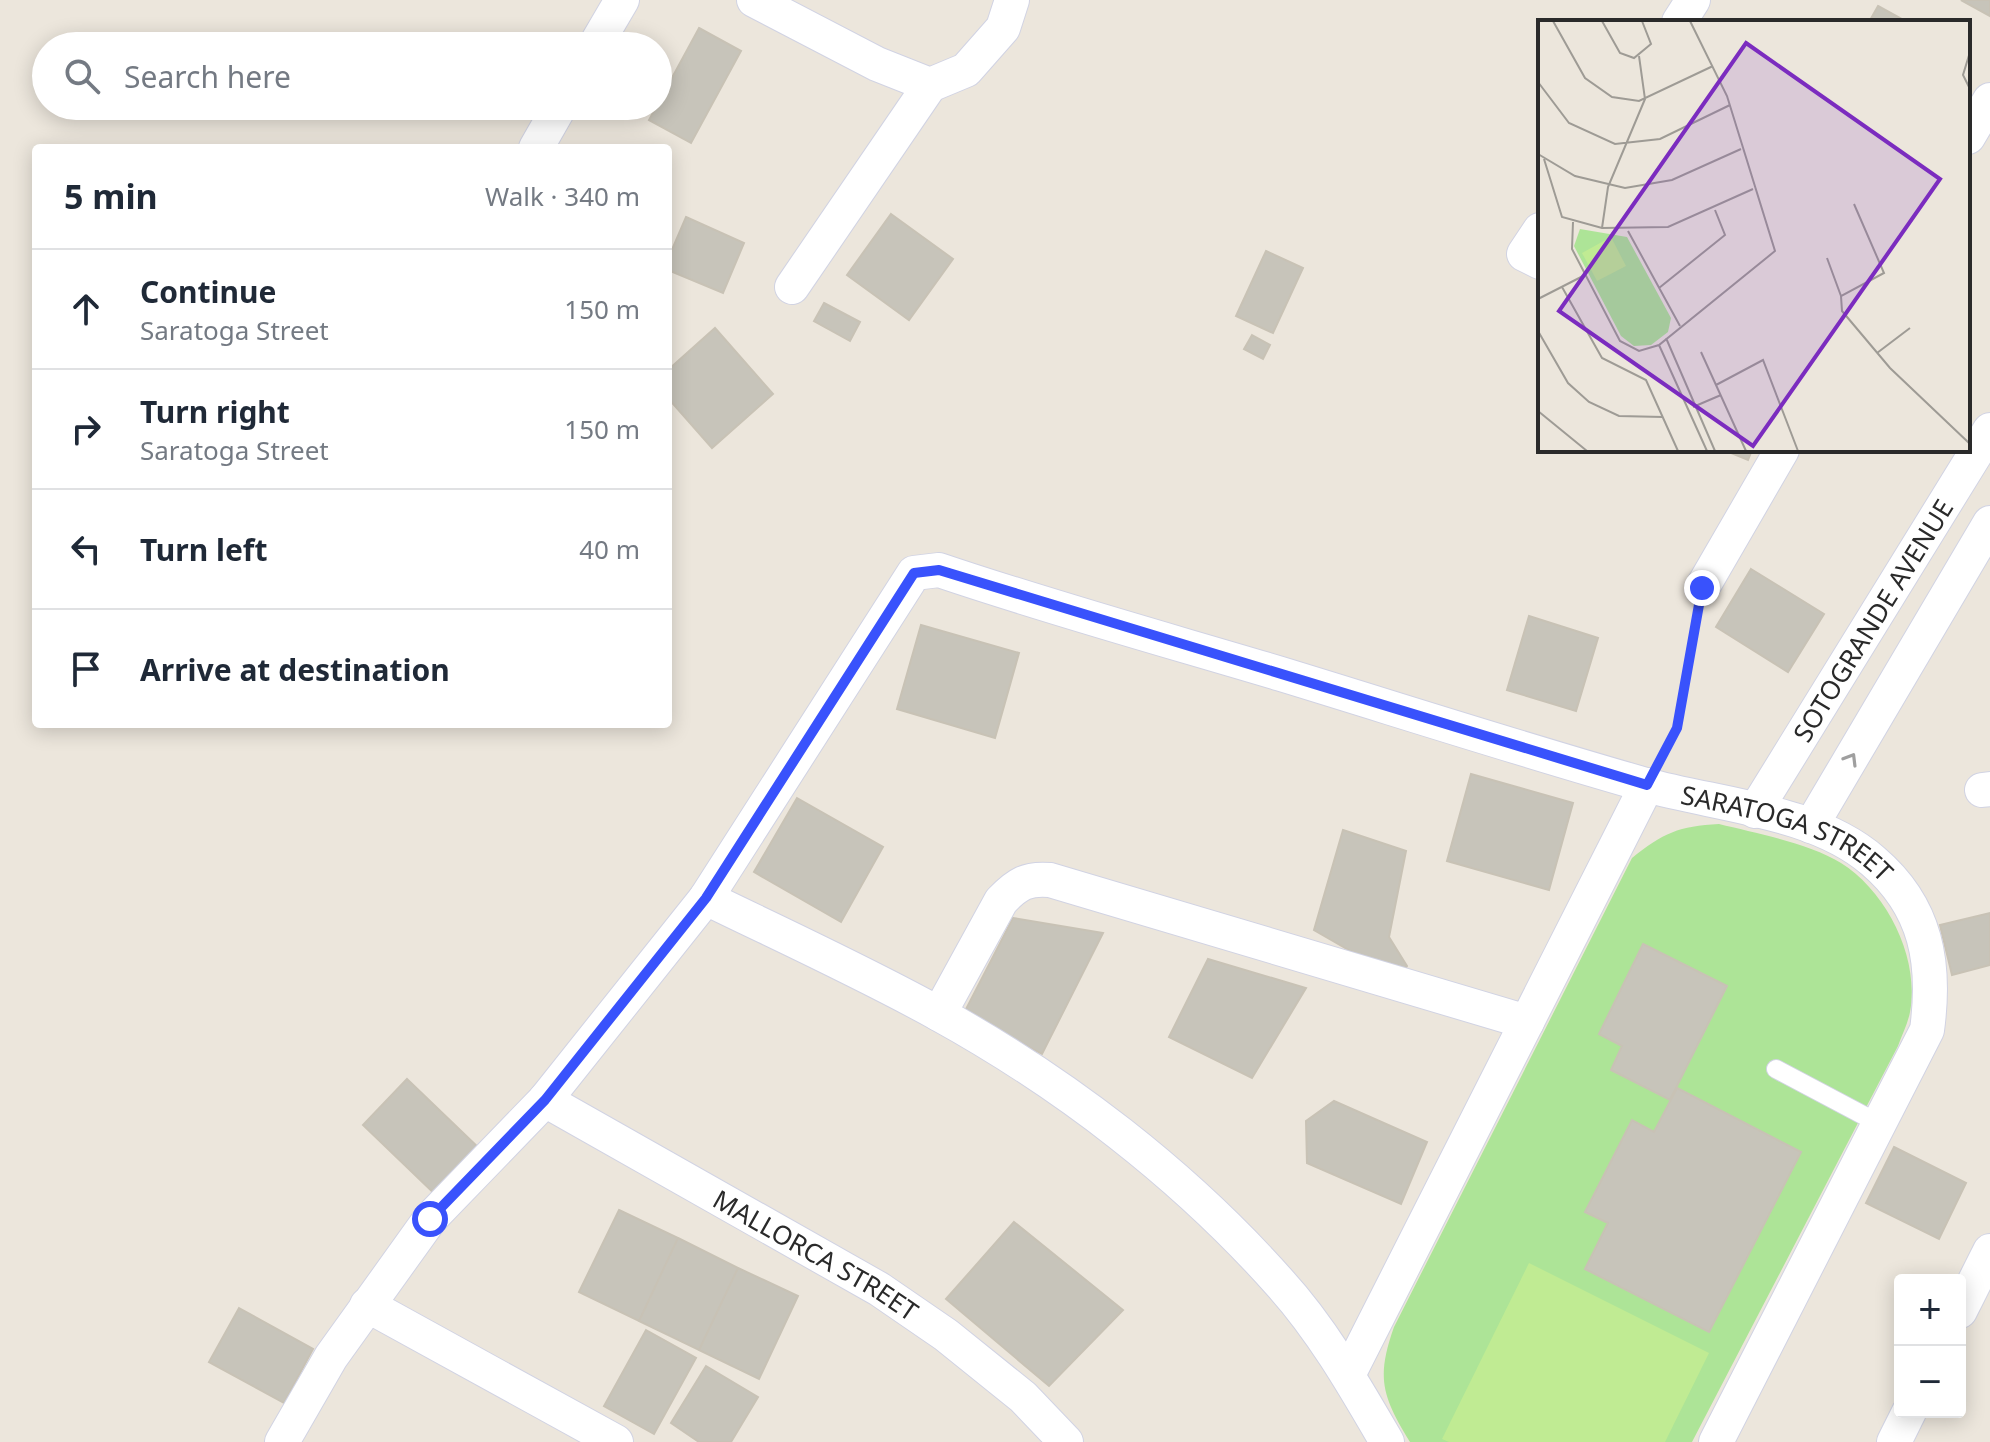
<!DOCTYPE html>
<meta charset="utf-8">
<style>
body{margin:0;font-family:"Noto Sans",sans-serif;background:#f6f6f7;color:#1f2937}
.controls{position:absolute;right:24px;bottom:24px;display:grid;overflow:hidden;border-radius:8px;box-shadow:0 4px 20px #0003}
.controls button{width:72px;height:72px;display:grid;place-items:center;padding:0;border:0;border-bottom:2px solid #e0e1e3;background:#fff;color:#1f2937;font:40px sans-serif}
.stop{position:absolute;width:24px;height:24px;margin:-18px;border:6px solid #3952fc;border-radius:50%;background:#fff}
.stop.end{background:#3952fc;border-color:#fff;box-shadow:0 2px 8px #0008}
.list{margin:0;padding:0;list-style:none}
h2{display:flex;justify-content:space-between;align-items:center;height:104px;margin:0;padding:0 32px;font-size:34px}
h2 small{font-size:26px;font-weight:400;color:#747a83}
.list li{display:grid;grid-template-columns:52px 1fr auto;gap:24px;align-items:center;box-sizing:border-box;height:120px;padding:0 32px;border-top:2px solid #e0e1e3}
.list b{display:block;font-size:30px;white-space:nowrap}
.list p{margin:0;font-size:26px;white-space:nowrap;color:#747a83}
.list em{font-size:26px;font-style:normal;color:#747a83}
.icon{flex:none;width:44px;height:44px;fill:none;stroke:currentColor;stroke-width:2;stroke-linecap:round;stroke-linejoin:round}
.map{position:relative;flex:none;width:1990px;height:1442px;overflow:hidden}
.search{position:absolute;background:#fff;box-shadow:0 4px 20px #0003;left:32px;top:32px;width:640px;height:88px;display:flex;align-items:center;gap:20px;box-sizing:border-box;padding:0 28px;border-radius:44px;color:#747a83;font-size:30px}
.panel{position:absolute;background:#fff;box-shadow:0 4px 20px #0003;left:32px;top:144px;width:640px;height:584px;border-radius:8px}
.map>svg:first-child{display:block}
</style>
<div class="map">
<svg width="1990" height="1442" viewBox="0 0 1990 1442">
<rect width="100%" height="100%" fill="#ece6dc"/>
<path fill="#ade497" d="M1719 824C1755 833 1809 843 1841 863 1887 892 1920 958 1910 1012 1908 1023 1902 1035 1898 1046L1692 1442H1410C1382 1396 1376 1378 1394 1327L1632 858C1663 833 1679 826 1719 824Z"/>
<path fill="#c0eb93" d="M1529 1263 1709 1353 1665 1442H1449L1442 1439Z"/>
<path fill="#c7c4ba" stroke="#c8c2b5" stroke-width="2" d="M1961 0H1990V16Z
M1878 6 1907 22H1869Z
M699 28 741 51 691 143 649 120Z
M891 214 953 259 909 320 847 275Z
M686 217 744 243 723 293 668 270V259Z
M1266 251 1303 268 1273 333 1236 316Z
M824 303 860 322 850 341 814 321Z
M715 328 773 394 712 448 668 398V370Z
M1252 335 1270 345 1263 359 1244 349Z
M1724 450H1752L1748 460Z
M1751 569 1824 614 1788 672 1716 627Z
M1529 616 1598 638 1576 711 1507 690Z
M921 625 1019 653 995 738 897 709Z
M1471 774 1573 803 1549 890 1447 861Z
M797 798 883 847 841 922 754 872Z
M1343 830 1406 851 1389 937 1407 966 1399 979 1314 930Z
M1990 913V965L1952 975 1940 925Z
M1013 918 1103 933 1042 1054 964 1013Z
M1643 944 1727 986 1670 1100 1611 1070 1622 1046 1599 1034Z
M1208 959 1306 988 1252 1078 1169 1037Z
M407 1079 482 1151 438 1197 363 1125Z
M1677 1088 1801 1152 1709 1332 1585 1269 1608 1223 1585 1212 1632 1120 1654 1132Z
M1334 1101 1427 1142 1401 1204 1307 1163 1306 1121Z
M1894 1147 1966 1183 1939 1239 1866 1203Z
M619 1210 678 1238 639 1321 579 1292Z
M1014 1222 1123 1310 1049 1386 946 1299Z
M678 1238 738 1268 699 1350 639 1321Z
M738 1268 798 1296 759 1379 699 1350Z
M239 1308 313 1349 284 1403 209 1362Z
M646 1330 696 1358 654 1434 604 1406Z
M706 1366 758 1397 731 1442H699L671 1423Z"/>
<g fill="none" stroke-linecap="round" stroke-linejoin="round">
<defs>
<path id="lane" d="M1776 1069 1878 1123"/>
<g id="street">
<path d="M754 0 877 64 930 85 966 70 1003 28 1012 0"/>
<path d="M1679 22 1693 0"/>
<path d="M595 46 622 0"/>
<path d="M1968 137 1990 100"/>
<path d="M536 148 560 106"/>
<path d="M1540 230 1524 254 1540 262"/>
<path d="M792 287 930 85"/>
<path d="M1702 588 1782 450"/>
<path d="M1982 790 1990 789"/>
<path id="s1" d="M1755 811 1990 430"/>
<path d="M1811 826 1990 523"/>
<path d="M706 898C784 936 863 972 939 1014 1064 1083 1184 1175 1279 1282 1322 1329 1355 1387 1387 1442"/>
<path d="M939 1014 1001 901C1017 884 1027 878 1050 880L1527 1022"/>
<path id="s2" d="M545 1100 879 1289 946 1335 1023 1397 1066 1442"/>
<path d="M367 1305 616 1442"/>
<path d="M1960 1311 1990 1251"/>
<path d="M1348 1375 1647 785"/>
<path id="s3" d="M282 1442 331 1357 430 1219 545 1100 706 898 914 573 939 570C1051 608 1167 640 1281 674 1402 711 1523 750 1646 785 1718 805 1816 811 1873 861 1927 907 1936 964 1927 1030L1716 1442"/>
<path d="M1894 1442 1909 1412"/>
</g>
</defs>
<use href="#lane" stroke="#d1d3e3" stroke-width="20"/>
<use href="#street" stroke="#d1d3e3" stroke-width="36"/>
<path stroke="#c8c8c8" stroke-width="5" stroke-dasharray="6 4" stroke-linecap="butt" d="M1662 756 1677 728 1696 619"/>
<use href="#lane" stroke="#fff" stroke-width="18"/>
<use href="#street" stroke="#fff" stroke-width="34"/>
</g>
<defs><path id="oneway-chevron" d="M-2-3.5L2.5 0L-2 3.5" fill="none" stroke-width="1.6" stroke-linecap="round" stroke-linejoin="round" transform="scale(2)"/></defs>
<use stroke="#9f9f9f" href="#oneway-chevron" transform="translate(1851 759) rotate(-59)"/>
<g fill="none" stroke-linecap="round" stroke-linejoin="round">
<path stroke="#3952fc" stroke-width="10" d="M430 1219 545 1100 706 898 914 573 939 570 1647 785 1677 728 1702 588"/>
</g>
<g text-anchor="middle" dominant-baseline="central" stroke-width="6" stroke-linejoin="round" paint-order="stroke">
<g font-size="26" fill="#2a2a2a" stroke="#fff">
<text stroke="none"><textPath href="#s1" startOffset="224">SOTOGRANDE AVENUE</textPath></text>
<text stroke="none"><textPath href="#s3" startOffset="1992">SARATOGA STREET</textPath></text>
<text stroke="none"><textPath href="#s2" startOffset="312">MALLORCA STREET</textPath></text>
</g>
</g>
<g transform="translate(1538 20)">
<rect width="432" height="432" fill="#ece6dc"/>
<path d="M42 209 89 217 133 298 130 312 113 325 96 326 83 316 36 226Z" fill="#ade497"/>
<path d="M73 217 88 246 59 261 44 233Z" fill="#c0eb93"/>
<path fill="none" stroke="#9e9b95" stroke-width="2" d="M15 1 47 58 74 77 101 81 175 46M64 1 82 33 96 38 113 24 104 1M432 32 425 55 432 69M0 62 31 103 77 124 122 119 192 85M0 134 37 156 87 168 134 160 203 129M6 139 24 197 64 208 130 207 215 169M316 184 346 253 303 276 304 291 352 348 431 423M35 202 34 229 82 321 101 331 121 325 237 231 189 76 152 1M64 208 70 167 107 79 101 36M90 211 142 306M289 238 303 276M24 267 64 338 108 360 140 431M121 268 187 215 177 190M0 279 47 255M0 311 30 363 51 382 81 396 125 397M128 318 177 431M121 325 169 431M163 332 208 431M339 333 372 308M178 365 225 340 260 431M155 387 183 375M0 391 49 431"/>
<path fill="#7b2cbf" fill-opacity="0.15" stroke="#7b2cbf" stroke-width="4" d="M208 23 402 159 215 426 21 291Z"/>
<rect width="432" height="432" fill="none" stroke="#2a2a2a" stroke-width="4"/>
</g>
</svg>
<div class="controls">
<button>+</button>
<button>−</button>
</div>
<div class="stop" style="left:430px;top:1219px"></div>
<div class="stop end" style="left:1702px;top:588px"></div>
<div class="search"><svg class="icon" aria-label="search" viewBox="0 0 24 24"><circle cx="10" cy="10" r="6"/><path d="M15 15l6 6"/></svg>Search here</div>
<section class="panel">
<h2>5 min<small>Walk · 340 m</small></h2>
<ul class="list">
<li><svg class="icon" aria-label="ahead" viewBox="0 0 24 24"><path d="M12 20V5M6 11l6-6 6 6"/></svg><div><b>Continue</b><p>Saratoga Street</p></div><em>150 m</em></li>
<li><svg class="icon" aria-label="right" viewBox="0 0 24 24"><path d="M7 20v-9h11M14 6l5 5-5 5"/></svg><div><b>Turn right</b><p>Saratoga Street</p></div><em>150 m</em></li>
<li><svg class="icon" aria-label="left" viewBox="0 0 24 24"><path d="M17 20v-9H6M10 6l-5 5 5 5"/></svg><div><b>Turn left</b></div><em>40 m</em></li>
<li><svg class="icon" aria-label="arrive" viewBox="0 0 24 24"><path d="M6 21V4h12l-3 4 3 4H6"/></svg><div><b>Arrive at destination</b></div></li>
</ul>
</section>
</div>
